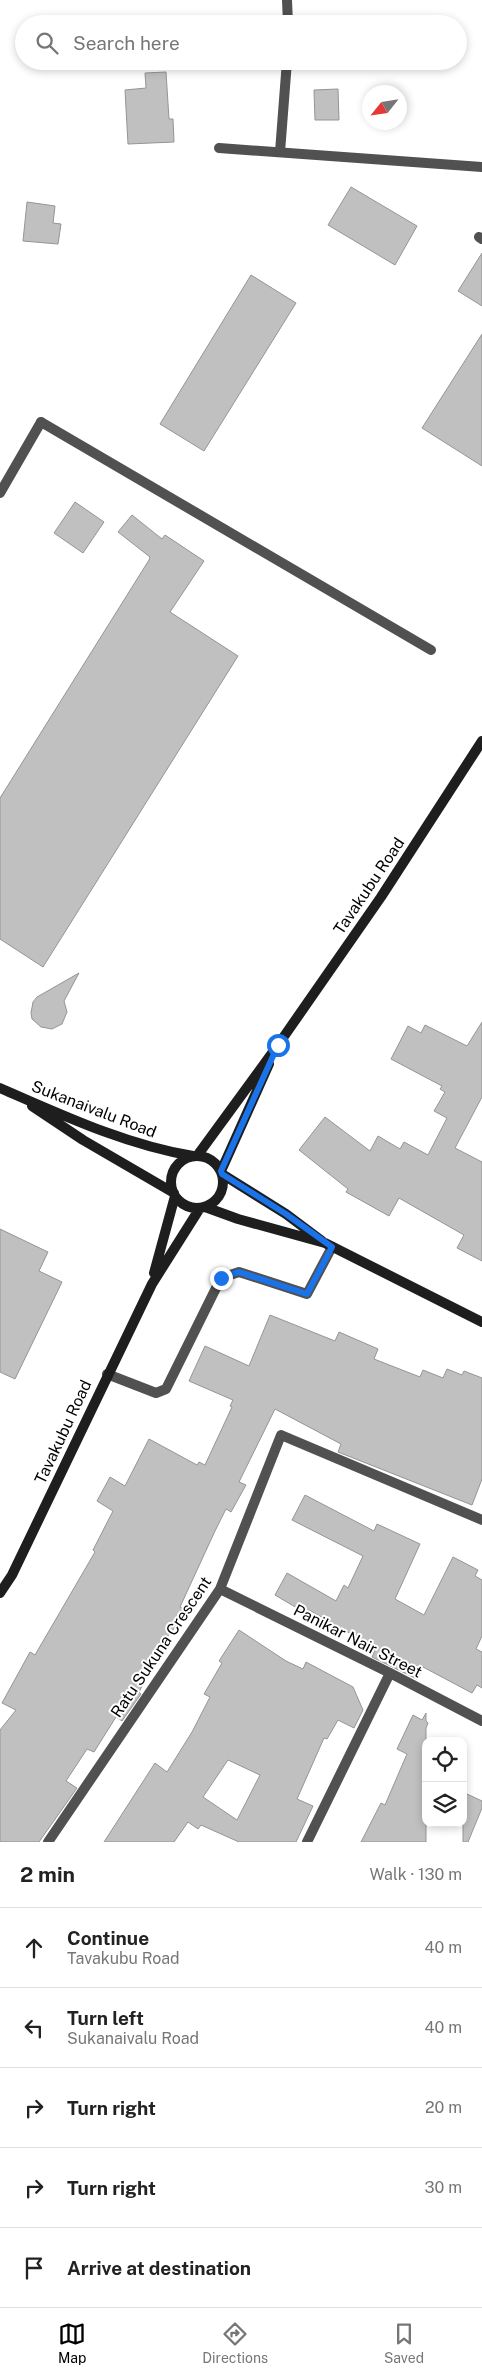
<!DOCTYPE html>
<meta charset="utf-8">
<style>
body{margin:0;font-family:"Public Sans",sans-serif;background:#f6f6f6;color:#222}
.controls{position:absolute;right:15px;bottom:15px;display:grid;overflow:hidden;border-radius:10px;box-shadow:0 2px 8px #0003}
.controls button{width:45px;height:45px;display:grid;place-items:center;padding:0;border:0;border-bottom:1px solid #e0e0e0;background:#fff;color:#222;font:25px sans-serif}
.compass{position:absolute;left:362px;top:85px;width:45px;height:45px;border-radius:50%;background:#fff;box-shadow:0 2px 8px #0003;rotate:240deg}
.stop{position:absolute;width:15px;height:15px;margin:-11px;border:4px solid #1a73e8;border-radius:50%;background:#fff}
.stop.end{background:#1a73e8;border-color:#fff;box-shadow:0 1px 5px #0008}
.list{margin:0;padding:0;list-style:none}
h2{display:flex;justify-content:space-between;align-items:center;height:65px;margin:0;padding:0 20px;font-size:21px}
h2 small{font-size:16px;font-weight:400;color:#767676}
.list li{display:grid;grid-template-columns:32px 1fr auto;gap:15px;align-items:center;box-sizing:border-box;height:80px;padding:0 20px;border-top:1px solid #e0e0e0}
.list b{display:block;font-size:19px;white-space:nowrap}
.list p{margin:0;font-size:16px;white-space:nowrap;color:#767676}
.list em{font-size:16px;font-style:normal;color:#767676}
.icon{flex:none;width:28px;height:28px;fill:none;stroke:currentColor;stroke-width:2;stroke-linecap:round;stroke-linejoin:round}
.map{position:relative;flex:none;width:482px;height:1842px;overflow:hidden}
.search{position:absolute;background:#fff;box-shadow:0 2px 8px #0003;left:15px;right:15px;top:15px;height:55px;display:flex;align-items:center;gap:12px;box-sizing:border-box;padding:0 18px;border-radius:28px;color:#767676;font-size:19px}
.sheet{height:465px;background:#fff}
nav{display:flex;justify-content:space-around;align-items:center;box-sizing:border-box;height:70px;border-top:1px solid #e0e0e0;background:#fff;font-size:14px;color:#767676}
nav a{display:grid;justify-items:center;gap:2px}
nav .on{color:#000}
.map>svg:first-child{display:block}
</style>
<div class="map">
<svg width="482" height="1842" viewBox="0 0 482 1842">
<rect width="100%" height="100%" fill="#fff"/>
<path fill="#c0c0c0" stroke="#959595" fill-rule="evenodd" d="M166 72 169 119H173L174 142 128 144 125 90 146 88 145 73Z
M338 89 339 120H315L314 90Z
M351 187 417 226 395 265 328 225Z
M27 202 55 206 53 223 61 224 58 244 23 241Z
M482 253V306L458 291Z
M251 275 296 303 204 451 160 424Z
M482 334V466L422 428Z
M75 502 104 522 83 553 54 533Z
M132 515 162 539 165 535 204 561 170 612 238 656 43 967 0 939V798L149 560 150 557 118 532Z
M79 973 64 1001 67 1012 62 1024 52 1029 41 1027 32 1019 31 1013 33 1002 37 997Z
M482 1022V1097L455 1148 482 1162V1261L457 1248 464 1235 399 1198 389 1216 346 1192 348 1189 299 1150 325 1117 370 1151 378 1136 400 1149 404 1142 428 1155 447 1118 434 1111 445 1092 440 1089 442 1086 391 1059 408 1026 421 1033 425 1025 467 1046Z
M0 1229 48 1252 39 1271 62 1282 15 1379 0 1372Z
M270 1315 335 1341 339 1332 378 1349 374 1359 420 1377 423 1370 443 1378 447 1369 462 1375 464 1371 482 1378V1479L472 1505 338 1452 341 1444 275 1409 239 1482 246 1485 231 1512 226 1509 215 1531 180 1607 185 1610 170 1635 169 1634 139 1692 141 1694 122 1721 116 1717 94 1752 87 1749 66 1781 77 1788 39 1842H0V1730L16 1710 2 1703 30 1652 35 1655 95 1552 93 1550 113 1511 97 1501 110 1477 125 1486 149 1439 197 1465 199 1462 205 1465 232 1407 230 1406 233 1400 189 1381 205 1346 249 1366Z
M305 1495 374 1531 377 1524 420 1544 395 1599 424 1615 453 1557 478 1570 475 1576 482 1580V1636L476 1649 482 1652V1688L477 1685 472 1693 423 1667 417 1679 372 1657 376 1648 309 1610 307 1614 275 1595 287 1573 336 1601 344 1585 348 1588 363 1556 292 1520Z
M239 1630 286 1661 303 1669 306 1662 353 1687 363 1710 354 1728 338 1720 327 1739 324 1738 297 1799 313 1806 296 1842H239L201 1825 198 1829 188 1822 174 1842H104L155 1763 167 1772 192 1732 210 1697 204 1694 222 1663 219 1661ZM228 1760 260 1775 237 1820 203 1797Z
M426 1713V1721L428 1723 426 1728V1842H361L381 1803 385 1805 407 1754 397 1749 413 1715 422 1720Z
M467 1794 482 1801V1808L468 1842H463V1804Z"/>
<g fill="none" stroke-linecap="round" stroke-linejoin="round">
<path stroke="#515151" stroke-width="10" d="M219 148 482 167
M41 422 431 650
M107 1374 156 1393 166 1389 221 1278 239 1272 307 1294 332 1247"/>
<path stroke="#515151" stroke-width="10" d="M287 0 288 24
M280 152 287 61
M479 237 482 239
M0 493 41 422
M220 1589 390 1673 482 1721
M48 1842 220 1589 281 1435 482 1520
M307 1842 390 1673"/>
<path stroke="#1e1e1e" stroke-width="10" d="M0 1088C62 1115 126 1145 193 1156
M32 1106 83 1140 174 1193
M197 1156 278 1045 381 897 482 741
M171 1182a26 26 0 1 1 52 0a26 26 0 1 1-52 0Z
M221 1171 269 1064
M222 1174 286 1214 322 1241
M205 1207 238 1219 325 1243 482 1322
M154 1273 175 1196
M0 1593 12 1575 152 1284 200 1208"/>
</g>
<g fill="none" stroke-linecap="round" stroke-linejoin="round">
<path stroke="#1a73e8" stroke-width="6" d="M221 1278 239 1272 307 1294 332 1247 286 1214 222 1174 221 1171 278 1045"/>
</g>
<g text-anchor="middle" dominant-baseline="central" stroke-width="4" stroke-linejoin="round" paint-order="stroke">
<g font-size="16" fill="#000" stroke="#fff">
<text transform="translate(369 886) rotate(-56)">Tavakubu Road</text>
<text transform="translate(94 1109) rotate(21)">Sukanaivalu Road</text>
<text transform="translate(63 1432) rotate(-65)">Tavakubu Road</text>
<text transform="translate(358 1641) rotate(27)">Panikar Nair Street</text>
<text transform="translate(161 1647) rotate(-56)">Ratu Sukuna Crescent</text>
</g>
</g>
</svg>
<div class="controls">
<button><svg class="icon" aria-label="locate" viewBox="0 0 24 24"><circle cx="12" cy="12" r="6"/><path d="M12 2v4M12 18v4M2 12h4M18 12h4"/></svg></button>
<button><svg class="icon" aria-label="layers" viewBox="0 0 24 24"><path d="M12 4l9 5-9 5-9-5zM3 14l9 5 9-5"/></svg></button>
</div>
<svg class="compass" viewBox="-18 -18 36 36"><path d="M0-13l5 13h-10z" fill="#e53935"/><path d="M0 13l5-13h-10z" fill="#767676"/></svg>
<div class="stop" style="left:278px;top:1045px"></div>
<div class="stop end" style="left:221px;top:1278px"></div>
<div class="search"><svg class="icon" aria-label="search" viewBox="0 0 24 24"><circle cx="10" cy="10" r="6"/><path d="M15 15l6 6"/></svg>Search here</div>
</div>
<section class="sheet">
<h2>2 min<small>Walk · 130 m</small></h2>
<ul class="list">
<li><svg class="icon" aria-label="ahead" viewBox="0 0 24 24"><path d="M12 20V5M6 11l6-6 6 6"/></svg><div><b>Continue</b><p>Tavakubu Road</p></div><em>40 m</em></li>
<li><svg class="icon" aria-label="left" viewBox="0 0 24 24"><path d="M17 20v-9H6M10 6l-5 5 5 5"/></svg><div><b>Turn left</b><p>Sukanaivalu Road</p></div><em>40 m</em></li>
<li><svg class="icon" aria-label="right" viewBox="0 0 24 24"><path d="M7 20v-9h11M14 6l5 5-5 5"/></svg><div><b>Turn right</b></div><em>20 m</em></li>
<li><svg class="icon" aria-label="right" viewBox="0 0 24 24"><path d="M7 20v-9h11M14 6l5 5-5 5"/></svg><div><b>Turn right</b></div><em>30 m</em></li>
<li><svg class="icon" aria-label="arrive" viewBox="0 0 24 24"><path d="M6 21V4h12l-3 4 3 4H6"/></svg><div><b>Arrive at destination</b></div></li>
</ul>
</section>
<nav>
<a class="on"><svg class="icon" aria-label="map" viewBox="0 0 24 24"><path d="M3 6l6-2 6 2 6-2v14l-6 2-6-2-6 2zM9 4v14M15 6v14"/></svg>Map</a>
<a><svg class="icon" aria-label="directions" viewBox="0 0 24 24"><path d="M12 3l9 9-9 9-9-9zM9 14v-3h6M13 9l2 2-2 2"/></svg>Directions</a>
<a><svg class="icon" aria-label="saved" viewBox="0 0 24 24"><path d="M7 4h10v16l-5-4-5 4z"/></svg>Saved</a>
</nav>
